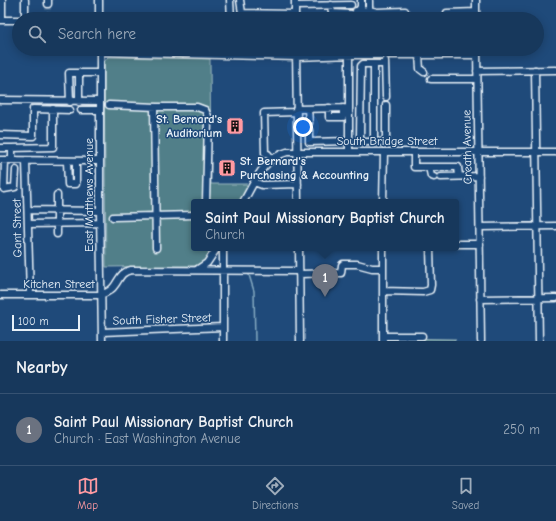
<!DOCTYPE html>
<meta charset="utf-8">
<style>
body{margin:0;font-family:"Comic Neue",sans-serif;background:#244365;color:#f1f3f6}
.scale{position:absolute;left:12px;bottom:10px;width:68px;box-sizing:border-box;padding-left:4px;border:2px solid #e8f1f8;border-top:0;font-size:11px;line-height:14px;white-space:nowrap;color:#e8f1f8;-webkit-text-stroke:3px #1f4a7a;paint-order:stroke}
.you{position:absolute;left:303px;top:127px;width:14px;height:14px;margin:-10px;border:3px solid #fff;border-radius:50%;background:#1a73e8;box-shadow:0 0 0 6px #1a73e833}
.badge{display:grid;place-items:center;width:26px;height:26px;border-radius:50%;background:#ff9aa2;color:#fff;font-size:13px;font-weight:700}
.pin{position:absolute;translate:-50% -33px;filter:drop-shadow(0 1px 2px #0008)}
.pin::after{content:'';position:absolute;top:21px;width:14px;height:12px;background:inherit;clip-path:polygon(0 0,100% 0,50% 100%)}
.popup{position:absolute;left:191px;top:199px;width:268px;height:52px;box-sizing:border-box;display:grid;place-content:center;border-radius:4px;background:#17385c;filter:drop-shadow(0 1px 3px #0005);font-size:13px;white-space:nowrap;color:#9eacbb}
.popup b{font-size:15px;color:#f1f3f6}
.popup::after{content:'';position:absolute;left:50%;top:100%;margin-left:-8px;border:8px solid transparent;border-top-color:#17385c}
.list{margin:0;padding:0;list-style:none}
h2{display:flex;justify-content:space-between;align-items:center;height:52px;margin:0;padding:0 16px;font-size:17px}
h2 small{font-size:13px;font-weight:400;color:#9eacbb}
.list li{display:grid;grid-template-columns:26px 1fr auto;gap:12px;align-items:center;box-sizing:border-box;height:72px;padding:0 16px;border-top:1px solid #365272}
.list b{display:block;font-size:15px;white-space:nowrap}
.list p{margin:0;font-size:13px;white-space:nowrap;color:#9eacbb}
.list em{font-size:13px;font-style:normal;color:#9eacbb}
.icon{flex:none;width:22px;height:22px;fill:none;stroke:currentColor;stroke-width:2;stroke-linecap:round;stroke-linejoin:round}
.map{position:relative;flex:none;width:556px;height:341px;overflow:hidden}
.search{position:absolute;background:#17385c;box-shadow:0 2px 10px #0003;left:12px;right:12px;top:12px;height:44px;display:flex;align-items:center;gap:10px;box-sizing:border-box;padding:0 14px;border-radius:22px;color:#9eacbb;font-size:15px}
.sheet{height:124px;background:#17385c}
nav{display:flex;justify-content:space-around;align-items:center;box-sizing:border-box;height:56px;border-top:1px solid #365272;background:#17385c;font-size:11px;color:#9eacbb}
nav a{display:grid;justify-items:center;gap:2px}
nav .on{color:#ff9aa2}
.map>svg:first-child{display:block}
</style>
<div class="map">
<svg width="556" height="341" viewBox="0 0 556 341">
<rect width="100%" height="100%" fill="#1f4a7a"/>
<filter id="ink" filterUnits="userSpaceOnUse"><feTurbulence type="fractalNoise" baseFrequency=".025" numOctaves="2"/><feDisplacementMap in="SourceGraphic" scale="8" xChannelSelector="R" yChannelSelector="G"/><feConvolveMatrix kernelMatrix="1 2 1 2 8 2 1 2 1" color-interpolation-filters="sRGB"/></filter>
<g filter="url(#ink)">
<path fill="#517f89" stroke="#9cb8c0" d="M108 57 210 59 211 184H249L239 202H194V248H212C207 256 204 263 194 266L106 267 104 62Z
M387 338 455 339V341H387Z"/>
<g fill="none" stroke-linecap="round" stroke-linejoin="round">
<path stroke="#85aac1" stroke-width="1.5" d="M249 275 254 291 255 341"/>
<path stroke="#3d638d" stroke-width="6" stroke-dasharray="6 3" stroke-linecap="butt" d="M48 4V17"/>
<defs>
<path id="minor" d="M2 0V20
M25 0V19
M48 0V4
M99 0V19
M230 0 231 19
M240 0 242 13 295 14
M295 0V19
M476 0V19
M331 5 332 13 351 14
M295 6 351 5
M369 10V0
M356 11H358L361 7V0
M358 11 369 10 377 12 405 11
M366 11 367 19
M48 17V19
M447 19V13L476 12
M0 20H19
M100 49V211L102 341
M296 49 298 202
M477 49 481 341
M100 52 296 57 352 55H477
M419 55 420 69 424 72
M385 61 386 97
M374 64V142
M385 64H363L361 66 360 137 361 141 364 142H386
M535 70 539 341
M477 71 556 70
M431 79H477
M0 100 100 101
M70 102 69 73H100
M79 102V73
M109 105 157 107H197L205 110 208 116V120L206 202
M386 105V145
M154 107 156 248
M329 108V117H343V108
M296 109 349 108
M308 109 309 123
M81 110H100
M309 130V142L349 141
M0 135 33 136V109L70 110
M0 148H12V160
M12 148 53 147V109
M349 152V55
M414 152V167H429L431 176 434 177
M272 159 268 154 265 153 264 113 296 112
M0 160 100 161
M5 160 4 189 15 187 16 170
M26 161 30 295
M67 161 68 184H76V161
M429 167H458L459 176
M441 177 479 176
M254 182 262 185 298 184
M57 195V234
M243 202C255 182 262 159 287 152H556
M383 202 384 152
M28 210 100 211
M113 217 194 215
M28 224 100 223
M480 227 556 226
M456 244H480
M299 248 300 341
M383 248V341
M198 269 207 263 217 248
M299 274 341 273 342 265 343 264H357L372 268H383
M383 291 423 292 430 290 431 285 430 248
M0 295H101C106 293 112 290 115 285 120 278 121 272 131 270L299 271
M480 299 556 298
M102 332 223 327
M383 336H422
M223 341V248"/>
</defs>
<use href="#minor" stroke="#e8f1f8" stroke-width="9"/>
<use href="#minor" stroke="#1f4a7a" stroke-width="6"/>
</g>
</g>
<defs>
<symbol id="building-square" viewBox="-11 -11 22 22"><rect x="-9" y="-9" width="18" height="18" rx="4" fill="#ff9aa2" stroke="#1f4a7a"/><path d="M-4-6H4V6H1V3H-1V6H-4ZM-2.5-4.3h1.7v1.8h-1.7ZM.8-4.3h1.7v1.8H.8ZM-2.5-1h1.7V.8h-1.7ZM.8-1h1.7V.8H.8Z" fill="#111"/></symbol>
</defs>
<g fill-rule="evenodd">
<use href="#building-square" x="225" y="116" width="20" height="20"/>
<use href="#building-square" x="217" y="158" width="20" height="20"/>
</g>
<g text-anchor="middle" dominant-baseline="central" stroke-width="3" stroke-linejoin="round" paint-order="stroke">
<g font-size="12" font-weight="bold" fill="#e8f1f8" stroke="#1f4a7a" text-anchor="end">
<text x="222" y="119">St. Bernard's<tspan x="222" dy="14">Auditorium</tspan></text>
<text x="240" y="161" text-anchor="start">St. Bernard's<tspan x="240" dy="14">Purchasing &amp; Accounting</tspan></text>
</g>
<g font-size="12" fill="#e8f1f8" stroke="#1f4a7a">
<text x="387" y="141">South Bridge Street</text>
<text transform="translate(467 147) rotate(-91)">Creath Avenue</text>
<text transform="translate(89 195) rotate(-90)">East Matthews Avenue</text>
<text transform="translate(17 228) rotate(-91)">Gant Street</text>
<text x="59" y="284">Kitchen Street</text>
<text transform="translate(162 319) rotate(-2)">South Fisher Street</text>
</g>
</g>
</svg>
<div class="scale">100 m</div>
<div class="you"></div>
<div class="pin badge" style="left:325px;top:297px;background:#6b7280">1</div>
<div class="popup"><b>Saint Paul Missionary Baptist Church</b>Church</div>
<div class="search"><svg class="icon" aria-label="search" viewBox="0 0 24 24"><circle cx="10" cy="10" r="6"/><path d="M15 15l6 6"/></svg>Search here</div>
</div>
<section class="sheet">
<h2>Nearby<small></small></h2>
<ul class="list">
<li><span class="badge" style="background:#6b7280">1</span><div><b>Saint Paul Missionary Baptist Church</b><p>Church · East Washington Avenue</p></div><em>250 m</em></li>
</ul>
</section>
<nav>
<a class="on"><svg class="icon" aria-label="map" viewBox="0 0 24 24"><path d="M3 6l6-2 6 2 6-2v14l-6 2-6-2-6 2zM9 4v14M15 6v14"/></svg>Map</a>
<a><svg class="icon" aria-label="directions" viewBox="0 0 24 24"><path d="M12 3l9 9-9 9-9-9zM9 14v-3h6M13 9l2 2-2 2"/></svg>Directions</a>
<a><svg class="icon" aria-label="saved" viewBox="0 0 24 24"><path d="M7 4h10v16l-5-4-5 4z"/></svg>Saved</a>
</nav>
